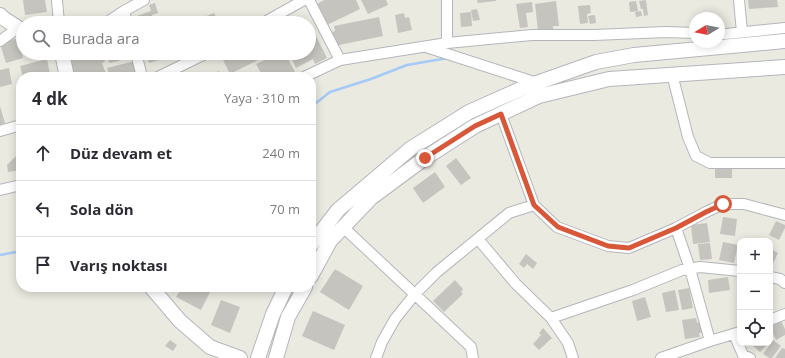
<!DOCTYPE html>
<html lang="tr">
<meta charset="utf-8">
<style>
body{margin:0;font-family:"Open Sans",sans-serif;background:#f7f7f7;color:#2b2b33}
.controls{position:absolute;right:12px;bottom:12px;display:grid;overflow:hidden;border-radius:8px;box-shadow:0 2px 10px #0003}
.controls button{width:36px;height:36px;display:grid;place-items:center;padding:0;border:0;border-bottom:1px solid #e1e1e2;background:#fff;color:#2b2b33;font:20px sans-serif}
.compass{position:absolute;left:689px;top:12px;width:36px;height:36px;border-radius:50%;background:#fff;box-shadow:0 2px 10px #0003;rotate:260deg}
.stop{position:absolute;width:12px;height:12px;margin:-9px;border:3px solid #d95739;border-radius:50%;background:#fff}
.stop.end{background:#d95739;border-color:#fff;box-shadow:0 1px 4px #0008}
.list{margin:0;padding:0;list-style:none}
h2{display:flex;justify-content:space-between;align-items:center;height:52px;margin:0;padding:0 16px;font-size:17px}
h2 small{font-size:13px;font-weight:400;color:#7c7c81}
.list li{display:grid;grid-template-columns:26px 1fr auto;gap:12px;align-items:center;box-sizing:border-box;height:56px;padding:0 16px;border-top:1px solid #e1e1e2}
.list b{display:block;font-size:15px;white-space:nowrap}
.list em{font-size:13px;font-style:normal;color:#7c7c81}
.icon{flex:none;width:22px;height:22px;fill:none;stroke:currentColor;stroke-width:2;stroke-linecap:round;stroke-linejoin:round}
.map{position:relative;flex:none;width:785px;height:358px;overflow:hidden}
.search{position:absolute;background:#fff;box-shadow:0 2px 10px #0003;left:16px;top:16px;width:300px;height:44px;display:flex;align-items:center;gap:10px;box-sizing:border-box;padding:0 14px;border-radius:22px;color:#7c7c81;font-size:15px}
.panel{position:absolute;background:#fff;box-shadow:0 2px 10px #0003;left:16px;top:72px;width:300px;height:220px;border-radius:16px}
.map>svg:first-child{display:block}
</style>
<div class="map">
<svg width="785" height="358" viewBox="0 0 785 358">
<rect width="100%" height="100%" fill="#ebeae1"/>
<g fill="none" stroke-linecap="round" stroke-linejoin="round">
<path stroke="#a5caf7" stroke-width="2.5" d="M311 107 330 92 371 79 407 65 448 58
M0 255 21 251"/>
</g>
<path fill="#c6c4be" d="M23 0H45L47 12 25 15Z
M324 0H356L360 9 327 25 317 4Z
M361 0H386L388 5 368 14Z
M477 0H496V1L478 3Z
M646 0 648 15 644 16 643 9H641L639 1Z
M748 0H777L778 7 749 9Z
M556 1 559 26H553V29L538 31 535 4Z
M636 1 638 11 630 12 629 2Z
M532 2 533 12 526 13 528 27 520 28 516 4Z
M155 3 158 13 152 15 154 23H136L134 17 151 11 149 5Z
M590 5 591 13 587 14 588 23 580 24 578 6Z
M477 9 480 20 473 21 471 10Z
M641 11 642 16 636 17 635 12Z
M471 12 472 26 461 27 460 13Z
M214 13 219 23H206L204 17Z
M404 13 405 18 409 17 412 30 398 33 395 15Z
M595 15 596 23 590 24 588 16Z
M200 16 201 21 205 20V23H190L189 19Z
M379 17 383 36 334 46 332 32 335 31 334 26Z
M314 32 327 58 315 64 313 59 296 68 289 53H309V34Z
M18 38 23 58 6 63 0 43Z
M29 53H42V56L30 59Z
M82 53H102L105 62 102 63 107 76 74 77 68 59Z
M146 53H157L159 60 149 63Z
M239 53H258L260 59 230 74 223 60Z
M260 53H271L263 58Z
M280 53H285L295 72 284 77H263L256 64Z
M117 55 119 61 109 63 108 57Z
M47 59 50 74 37 77H23L20 66Z
M135 61 138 73 123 77H110L107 68Z
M9 68 12 84 0 87V70Z
M219 71 221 77H204Z
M0 106 5 123 0 125Z
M21 136V150H19L16 137Z
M16 156H21V170L8 172 7 165Z
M456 158 471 178 461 185 446 166Z
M715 166H732V178H715Z
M435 172 445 187 423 203 413 188Z
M723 217 737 219 735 236 720 234Z
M776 221 785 225V228L779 240 769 235Z
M707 223 710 242 693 244 691 225Z
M723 242 738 245 734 263 719 260Z
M710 243 712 259 700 260 698 244Z
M770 248 778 253 770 270Z
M526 254 537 263 533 269 527 264 524 268 519 264Z
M335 269 363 286 349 310 320 292Z
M728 277 730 290 709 293 708 280Z
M455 280 463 289 461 292 463 294 444 312 433 301Z
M182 287H201L210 292 201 310 176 297Z
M689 288 693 308 682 310 678 290Z
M675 290 679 310 666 312 662 293Z
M645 297 651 317 637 321 632 301Z
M221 300 240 307 230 333 211 325Z
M313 311 345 325 334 350 302 336Z
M696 318 697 323 700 322 702 333H699L700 337 685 339 682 320Z
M781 321 785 329V335L776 340 770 327Z
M543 328 552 338 539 350 533 344 541 335 539 333Z
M170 340 177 345 173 351 165 346Z
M773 340 781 346 772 358H769L763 354Z
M750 343H769L760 352Z
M782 348 785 349V358H775Z"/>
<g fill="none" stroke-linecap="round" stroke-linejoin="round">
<defs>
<path id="street" d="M57 0 59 23
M309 0 340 60
M447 0V43
M739 0 742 32
M124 11 127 23
M106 23 124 11 144 0
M263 23 304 0
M719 34H726L785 28
M0 41 18 28
M426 47 537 83
M136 53 142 77
M672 74 688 137 696 156 710 163H785
M158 77 207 53
M304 77 340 60 447 43 532 35H594L666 32 695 33
M501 114 534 205
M0 131 21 125
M0 190 21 185
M343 227 471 347 473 358
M676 228 706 212 723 204H744L785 215
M478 239 516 284 551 318 568 343 573 358
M770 277 780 279 785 283
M551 318 633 290 682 270 700 267 740 271
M770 320 785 314
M734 334 743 355 750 358
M376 358 382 342 395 319 415 294 437 272 509 213 534 205 557 227 608 246 629 248 676 228 690 269 710 341 740 332
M661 358 710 341"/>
<path id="secondary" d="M0 15 3 18 23 31
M62 53 67 77
M311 245 338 210 410 149 469 112 525 87 596 62 634 55 785 41
M311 276 330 241 371 198 425 158 475 126 539 96 609 79 785 67
M151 287 180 321 210 347 240 358
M258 358 273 314 286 287
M276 358 288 317 305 287"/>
</defs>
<use href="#street" stroke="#b3b6ba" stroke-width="12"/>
<use href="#secondary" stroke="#b4b6bc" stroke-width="16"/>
<use href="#street" stroke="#fff" stroke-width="10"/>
<use href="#secondary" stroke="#fff" stroke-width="14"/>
</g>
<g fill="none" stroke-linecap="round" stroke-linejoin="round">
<path stroke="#d95739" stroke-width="5" d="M425 158 475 126 501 114 534 205 558 227 608 246 629 248 676 228 706 212 723 204"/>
</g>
</svg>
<div class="controls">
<button>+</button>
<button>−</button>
<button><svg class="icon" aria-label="locate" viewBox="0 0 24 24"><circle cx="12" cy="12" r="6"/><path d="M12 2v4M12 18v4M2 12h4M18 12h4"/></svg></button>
</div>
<svg class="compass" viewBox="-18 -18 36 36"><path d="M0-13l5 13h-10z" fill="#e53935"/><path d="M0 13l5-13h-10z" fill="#7c7c81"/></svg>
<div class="stop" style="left:723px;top:204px"></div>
<div class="stop end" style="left:425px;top:158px"></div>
<div class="search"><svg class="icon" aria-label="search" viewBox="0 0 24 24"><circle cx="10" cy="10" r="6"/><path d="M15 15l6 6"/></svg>Burada ara</div>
<section class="panel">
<h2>4 dk<small>Yaya · 310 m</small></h2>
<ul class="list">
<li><svg class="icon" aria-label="ahead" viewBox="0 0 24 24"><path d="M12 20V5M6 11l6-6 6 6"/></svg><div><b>Düz devam et</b></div><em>240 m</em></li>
<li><svg class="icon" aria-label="left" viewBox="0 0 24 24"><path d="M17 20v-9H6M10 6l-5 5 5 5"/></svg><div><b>Sola dön</b></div><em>70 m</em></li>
<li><svg class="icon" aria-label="arrive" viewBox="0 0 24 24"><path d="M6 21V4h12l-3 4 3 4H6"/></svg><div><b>Varış noktası</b></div></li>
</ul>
</section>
</div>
